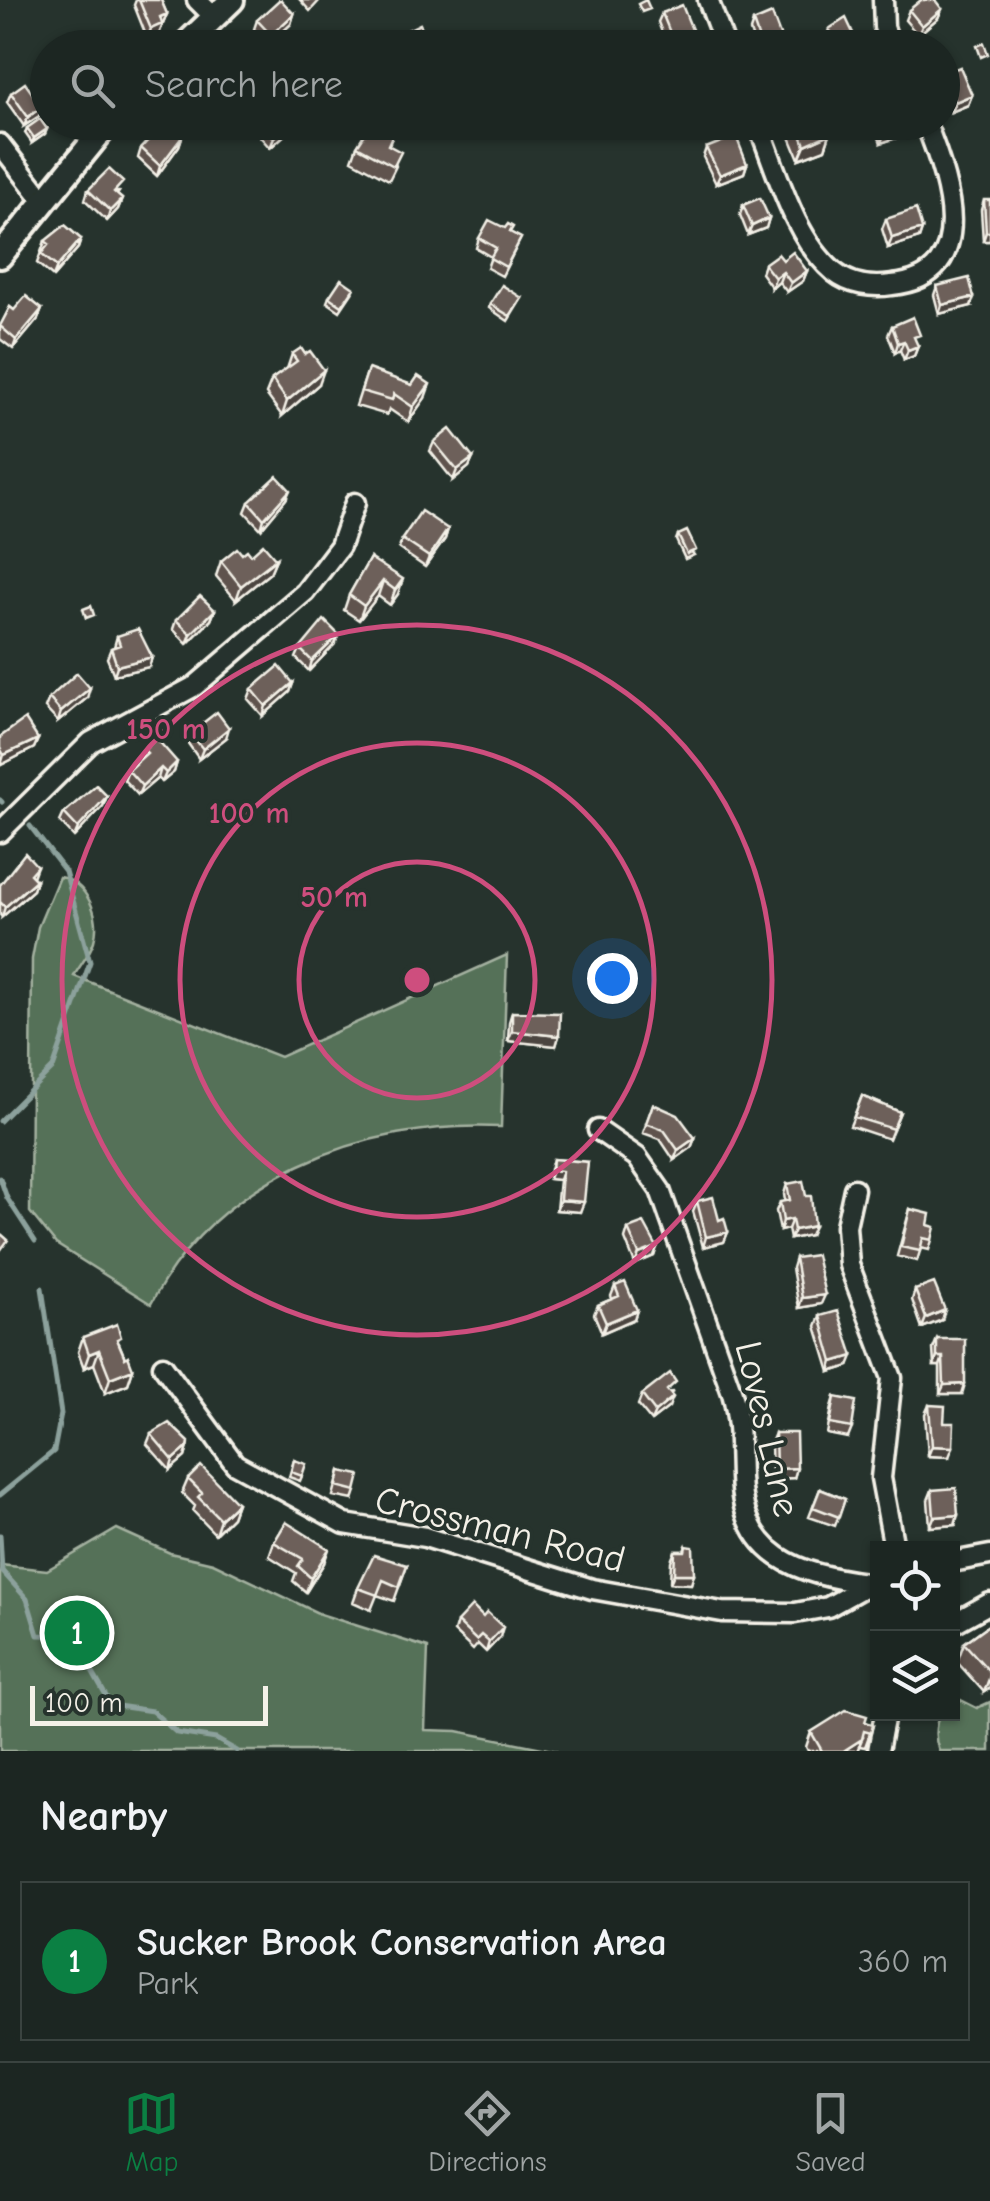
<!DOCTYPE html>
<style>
body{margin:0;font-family:"Comic Neue",sans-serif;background:#252e2a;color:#f1f3f6}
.controls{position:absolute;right:30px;bottom:30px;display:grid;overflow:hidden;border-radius:0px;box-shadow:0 2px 8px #0004}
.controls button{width:90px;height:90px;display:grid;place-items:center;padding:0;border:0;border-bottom:2px solid #3a4340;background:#1c2622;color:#f1f3f6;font:50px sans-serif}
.scale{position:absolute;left:30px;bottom:25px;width:238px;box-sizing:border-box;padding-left:10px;border:5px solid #f4f1e8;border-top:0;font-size:28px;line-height:35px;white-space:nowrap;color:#f4f1e8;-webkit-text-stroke:8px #26332d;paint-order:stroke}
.you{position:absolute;left:612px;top:978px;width:35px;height:35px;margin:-25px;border:8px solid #fff;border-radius:50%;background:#1a73e8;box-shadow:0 0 0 15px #1a73e833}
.badge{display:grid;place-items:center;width:65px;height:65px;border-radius:50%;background:#0b8043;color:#fff;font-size:32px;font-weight:700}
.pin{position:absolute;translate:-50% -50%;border:5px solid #fff;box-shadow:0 2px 10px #0006}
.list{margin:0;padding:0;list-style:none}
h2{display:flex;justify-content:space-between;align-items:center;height:130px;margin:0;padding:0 40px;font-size:42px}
h2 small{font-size:32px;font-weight:400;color:#a0a5a5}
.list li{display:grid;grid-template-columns:65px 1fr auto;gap:30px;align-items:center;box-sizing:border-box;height:160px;margin:0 20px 20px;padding:0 20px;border:2px solid #3a4340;border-radius:0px}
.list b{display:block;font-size:38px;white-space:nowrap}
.list p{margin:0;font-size:32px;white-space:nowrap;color:#a0a5a5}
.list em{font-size:32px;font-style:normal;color:#a0a5a5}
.icon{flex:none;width:55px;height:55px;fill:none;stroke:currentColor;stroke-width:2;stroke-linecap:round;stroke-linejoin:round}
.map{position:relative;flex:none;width:990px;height:1751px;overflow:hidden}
.search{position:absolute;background:#1c2622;box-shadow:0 2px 8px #0004;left:30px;right:30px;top:30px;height:110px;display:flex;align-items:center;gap:25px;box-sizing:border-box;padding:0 35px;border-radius:55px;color:#a0a5a5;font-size:38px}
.sheet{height:310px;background:#1c2622}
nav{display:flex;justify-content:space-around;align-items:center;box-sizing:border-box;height:140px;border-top:2px solid #3a4340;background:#1c2622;font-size:28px;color:#a0a5a5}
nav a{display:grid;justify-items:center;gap:5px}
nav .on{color:#0b8043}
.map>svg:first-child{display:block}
</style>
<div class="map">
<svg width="990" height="1751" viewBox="0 0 990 1751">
<rect width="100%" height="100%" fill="#26332d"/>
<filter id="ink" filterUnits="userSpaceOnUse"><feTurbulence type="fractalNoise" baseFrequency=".01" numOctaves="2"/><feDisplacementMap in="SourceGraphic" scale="20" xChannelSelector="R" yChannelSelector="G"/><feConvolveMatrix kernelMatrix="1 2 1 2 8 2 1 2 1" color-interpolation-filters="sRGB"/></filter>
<g filter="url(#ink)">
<path fill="#557158" stroke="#a4b1a0" stroke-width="2.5" d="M59 877C86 881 102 916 94 941 90 954 80 965 74 976L280 1057 507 955 501 1127C364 1120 217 1177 151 1304L56 1244 30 1212 32 959 38 927Z
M117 1529 170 1553 213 1563 320 1614 428 1648 425 1730 457 1731 557 1751H0V1565L47 1570Z
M953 1696 977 1708 990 1702V1751H939C934 1738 934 1727 940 1714H952Z"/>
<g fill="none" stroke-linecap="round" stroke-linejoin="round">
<path stroke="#8ca19c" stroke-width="5" d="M0 800 2 802
M0 1121 53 1068 90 962 65 871 30 826
M0 1178 7 1198 35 1241
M0 1495 54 1451 61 1414 42 1288
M0 1535 2 1571 27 1599 38 1635 72 1636 111 1705 152 1711 177 1733 216 1739 237 1751"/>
<defs>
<path id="minor" d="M197 0 214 17
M708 0 726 48
M883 0 884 27 891 48
M757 122C777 170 793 237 834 272 850 285 872 288 892 285 983 276 947 175 925 122
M0 144 44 201
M0 832 91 742 195 686 305 592 340 546 355 503
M598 1130 637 1157 660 1190 732 1393C740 1421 739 1448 740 1477 743 1557 797 1574 866 1583
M854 1189 846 1226 849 1265 892 1378 881 1478 894 1548
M163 1366 235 1464 345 1524 425 1537 592 1589 722 1612 795 1613 828 1607 878 1579
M952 1562 990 1555
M952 1624 990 1603
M878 1751 885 1714"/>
<path id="tertiary" d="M182 48 232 0
M0 256 109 122"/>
</defs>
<use href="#minor" stroke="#f4f1e8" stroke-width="25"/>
<use href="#tertiary" stroke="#f4f1e8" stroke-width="30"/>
<use href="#minor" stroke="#26332d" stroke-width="18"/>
<use href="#tertiary" stroke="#26332d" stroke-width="22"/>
</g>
<path fill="#5e534d" stroke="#f4f1e8" stroke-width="2.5" d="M136 0H161L167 14 159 34 147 38 134 5Z
M300 0H320L310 11Z
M942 9 938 18 918 35 905 20 909 10Z
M662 13 689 42 675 48H668L658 22Z
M294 14 291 24 268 45 254 29 257 20Z
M753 22 785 48H756L750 31Z
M829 29 860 48H831L826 39Z
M401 33 432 48H400L397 43Z
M943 74 972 95 968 105 951 112 942 91Z
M11 93 42 107 39 116 24 126 7 102Z
M251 122H292L289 131 270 148 250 125Z
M369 122H398L389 145 396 166 389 180 352 160 357 146 366 131Z
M784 122H825L830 134 825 149 799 159Z
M873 122H901L899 137 881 143Z
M27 128 47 129 45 134 32 143 25 133Z
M182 137 179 146 157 176 138 158 141 148Z
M706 148 747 164 744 173 716 184 703 157Z
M88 190 119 192 117 195 122 199 118 209 107 221 85 200Z
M984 200 990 241H983L981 210Z
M743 205 769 218 766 228 748 235 740 215Z
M886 219 922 229 919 238 888 248 882 229Z
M511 233 521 238 502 276 487 268 491 257 476 248 479 238Z
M81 239 78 248 53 277 37 263 45 241Z
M783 260 807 271 803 281 787 292 779 282 772 288 761 273 764 264Z
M937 286 971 306 939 314 934 295Z
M352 293 340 311 327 302 329 297Z
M522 298 508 321 489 308 490 304Z
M10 307 14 310 42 309 38 319 13 349 0 339V327Z
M892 326 917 344 918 346 914 356 904 360 900 350 895 353 888 335Z
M292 354 319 384 282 416 266 394 272 379 287 369Z
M368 369 425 398 408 422 389 409 387 415 356 406Z
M434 442 473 458 469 467 453 480 430 451Z
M286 499 261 529 245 512 249 502Z
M448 529 445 539 425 567 399 549 402 539Z
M678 535 694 555 685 559 676 540Z
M242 554 276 559 270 573 236 600 216 576 221 561Z
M370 558 398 594 390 605 378 596 359 620 344 610 349 595Z
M215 610 211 620 187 644 173 629 176 620Z
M117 636 152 657 149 667 114 675 107 658 111 648 114 647Z
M335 644 309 671 296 658 300 649Z
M293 683 290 692 263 716 248 699 252 689Z
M49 698H87L58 722 45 708Z
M190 733 226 738 199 759 187 742Z
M0 737 38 739 34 748 1 765Z
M144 750 177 762 174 772 162 782 158 778 138 795 124 780 128 770 140 759Z
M107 796 103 806 74 837 60 822 64 813Z
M37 866 33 877 36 880 33 890 2 917 0 915V885Z
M512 1012 559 1036 556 1046 508 1041 509 1022Z
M862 1096 900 1112 889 1139 850 1126Z
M653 1104 695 1138 691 1148 674 1160 660 1139 643 1133Z
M553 1159 588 1162 580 1212 556 1210 559 1180 549 1179 550 1169Z
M787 1184 806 1196 810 1235 790 1239 788 1229 780 1231 776 1211 780 1202 785 1201 784 1194Z
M697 1201 719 1220 728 1232 724 1242 703 1247 693 1211Z
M910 1209 928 1225 932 1240 929 1250 921 1248 917 1261 897 1256Z
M628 1229 657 1247 654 1256 635 1264 625 1239Z
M795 1258 821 1304 799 1308 792 1268Z
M615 1286 637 1310 634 1319 602 1333 594 1314 598 1305 612 1299 611 1296Z
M915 1290 942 1320 922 1328 912 1300Z
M820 1316 849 1366 830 1372 816 1326Z
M83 1337 119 1343 125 1358 133 1369 128 1384 105 1393 94 1364 84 1368 78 1352Z
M937 1339 962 1394H940V1366H934L933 1349Z
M673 1392 670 1394 669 1407 651 1421 638 1405 642 1395Z
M835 1397 852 1428 848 1438 827 1434 832 1407Z
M929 1405 944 1423 949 1457 928 1456 925 1414Z
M775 1433 797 1468 794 1478 772 1479 771 1443Z
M151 1434 188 1447 185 1457 170 1470 147 1444Z
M294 1460 302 1476 300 1481 289 1477Z
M340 1471 356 1491 353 1500 333 1496Z
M188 1479 237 1503 232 1517 215 1534 193 1511 195 1506 182 1493Z
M820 1489 845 1499 835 1526 809 1517Z
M932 1490 955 1525 930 1527 928 1500Z
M274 1542 324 1563 306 1592 293 1581 296 1573 269 1556Z
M686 1546 694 1574 691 1584 670 1583 671 1561 675 1551H684Z
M407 1565 394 1601 377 1595 371 1610 353 1602 358 1588Z
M483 1617 500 1637 486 1652 478 1644 473 1650 454 1632 457 1622Z
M990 1624V1688L984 1692 957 1662 964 1643Z
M865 1722 873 1725 865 1747 859 1746 857 1751H808L806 1747 811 1732Z"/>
<path fill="#4c443f" stroke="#f4f1e8" stroke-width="2.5" d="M942 9 938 18 918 35 922 26Z
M167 14 159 34 147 38 151 29 160 17Z
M294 14 291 24 268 45 271 35Z
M693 32 689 42 675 48H670L673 40Z
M972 95 968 105 951 112 955 102Z
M42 107 39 116 24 126 28 117Z
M292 122 289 131 270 148 274 138Z
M902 127 899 137 881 143 884 134Z
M47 129 45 134 32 143 34 138Z
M830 134 825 149 799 159 805 145Z
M182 137 179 146 157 176 160 166Z
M747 164 744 173 716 184 720 175Z
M122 199 118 209 107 221 110 211Z
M769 218 766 228 748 235 752 226Z
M922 229 919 238 888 248 892 238Z
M986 232H990V241H983Z
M81 239 78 248 53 277 57 267Z
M807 271 803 281 787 292 791 283Z
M783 272 779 282 772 288 775 278Z
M974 297 971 306 939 314 942 305Z
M42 309 38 319 13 349 16 340Z
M904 341 900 350 895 353 898 343Z
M918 346 914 356 904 360 908 350Z
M324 370 319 384 282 416 287 401Z
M430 384 425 398 408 422 413 407Z
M473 458 469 467 453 480 457 470Z
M290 490 286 499 261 529 264 519Z
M448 529 445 539 425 567 429 557Z
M276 559 270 573 236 600 241 586Z
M403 579 398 594 390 605 395 590Z
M383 581 378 596 359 620 364 606Z
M215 610 211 620 187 644 191 634Z
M339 635 335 644 309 671 312 661Z
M152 657 149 667 114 675 117 666Z
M293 683 290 692 263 716 266 706Z
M90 688 87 698 58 722 61 712Z
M229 728 226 738 199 759 203 749Z
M38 739 34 748 1 765 4 755Z
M177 762 174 772 162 782 166 773Z
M161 768 158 778 138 795 142 786Z
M107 796 103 806 74 837 78 828Z
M36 880 33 890 2 917 5 907Z
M512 1031 559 1036 556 1046 508 1041Z
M695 1138 691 1148 674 1160 678 1150Z
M552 1170 562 1171 559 1180 549 1179Z
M560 1200 584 1202 580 1212 556 1210Z
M792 1219 788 1229 780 1231 783 1221Z
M814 1226 810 1235 790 1239 794 1230Z
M728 1232 724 1242 703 1247 706 1237Z
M657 1247 654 1256 635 1264 639 1254Z
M825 1295 821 1304 799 1308 802 1298Z
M637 1310 634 1319 602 1333 606 1323Z
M945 1310 942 1320 922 1328 926 1318Z
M99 1350 94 1364 84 1368 89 1354Z
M853 1356 849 1366 830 1372 833 1362Z
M937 1357H943L940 1366H934Z
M133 1369 128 1384 105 1393 110 1378Z
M965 1384 962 1394H940L944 1385Z
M673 1397 669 1407 651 1421 655 1412Z
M932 1446 953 1447 949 1457 928 1456Z
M188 1447 185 1457 170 1470 173 1460Z
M797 1468 794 1478 772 1479 776 1469Z
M237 1503 232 1517 215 1534 220 1519Z
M958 1515 955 1525 930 1527 934 1517Z
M329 1549 324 1563 306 1592 311 1578Z
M674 1574H694L691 1584 670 1583Z
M503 1627 500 1637 486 1652 489 1642Z
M990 1676V1688L984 1692Z
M862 1739 857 1751H845V1750Z"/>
<path fill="#6d615a" stroke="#f4f1e8" stroke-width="2.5" d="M139 0H161L167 14 160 17 162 24 151 29Z
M279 0H281L294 14 271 35 257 20Z
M646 0 650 9 642 12 638 4Z
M921 0H935L942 9 922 26 909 10Z
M682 5 693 32 673 40 662 13Z
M772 14 785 48H762L753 22Z
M846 18 860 48H841L829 29Z
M420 24 432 48H408L401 33Z
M103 35 118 47 93 48Z
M984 43 988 54 981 57 977 46Z
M960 67 972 95 955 102 943 74Z
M25 83 42 107 28 117 11 93Z
M40 119 47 129 34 138 27 128Z
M165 122 182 137 160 166 141 148Z
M260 122H291L274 138Z
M373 122H398L388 145 401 152 394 166 357 146Z
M796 122H825L830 134 805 145Z
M880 122H901L902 127 884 134Z
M736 136 747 164 720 175 706 148Z
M109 169 123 182 114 192 122 199 110 211 88 190Z
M760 198 769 218 752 226 743 205Z
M984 200H990V232H986Z
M916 209 922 229 892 238 886 219Z
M489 220 505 228 508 224 513 227 510 232 521 238 506 267 490 258 496 248 479 238Z
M65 225 81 239 57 267 41 254 49 244 45 241Z
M793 252 807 271 791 283 783 272 775 278 764 264 778 254 783 260Z
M969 278 974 297 942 305 937 286Z
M341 279 354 288 342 306 329 297Z
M502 285 522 298 510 316 490 304Z
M26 296 42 309 16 340 0 326 10 307 14 310Z
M913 317 920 335 914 337 918 346 908 350 904 341 898 343 892 326Z
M301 348 305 354 310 351 324 370 287 401 272 379 297 361 292 354Z
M368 369 412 385 418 376 430 384 413 407 394 394 392 400 361 391Z
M450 429 473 458 457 470 434 442Z
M277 476 290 490 264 519 249 502Z
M421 511 448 529 429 557 402 539Z
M687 531 696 550 687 554 678 535Z
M263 544 276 559 241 586 221 561 237 548 242 554 247 550 251 555Z
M370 558 403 579 395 590 383 581 364 606 349 595Z
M200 596 215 610 191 634 176 620Z
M91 606 94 615 86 618 83 609Z
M324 620 339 635 312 661 300 649Z
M138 629 152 657 117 666 111 648 120 645 117 636Z
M279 666 293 683 266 706 252 689Z
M77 673 90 688 61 712 49 698Z
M217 712 229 728 203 749 190 733Z
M25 719 38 739 4 755 0 748V737Z
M156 738 177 762 166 773 161 768 142 786 128 770 147 753 144 750Z
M96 785 107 796 78 828 64 813Z
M25 853 37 866 30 874 36 880 5 907 0 902V885Z
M512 1012 560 1013 559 1036 512 1031Z
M862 1096 900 1112 893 1129 854 1117Z
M653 1104 678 1115 695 1138 678 1150 664 1130 646 1123Z
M553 1159 588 1162 584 1202 560 1200 562 1171 552 1170Z
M803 1181 806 1196H811L814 1226 794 1230 792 1219 783 1221 780 1202 790 1200 787 1184Z
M713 1197 719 1220 724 1218 728 1232 706 1237 697 1201Z
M910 1209 930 1214 928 1225 935 1227 932 1240 923 1238 920 1251 901 1247Z
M644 1223 657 1247 639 1254 628 1229Z
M0 1233 8 1240 0 1251Z
M816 1255 825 1295 802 1298 795 1258Z
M625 1282 637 1310 606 1323 598 1305 619 1296 615 1286Z
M934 1283 945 1310 926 1318 915 1290Z
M838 1311 853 1356 833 1362 820 1316Z
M117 1324 121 1337 117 1339 125 1358 128 1356 133 1369 110 1378 99 1350 89 1354 83 1337Z
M937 1339H965V1384L944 1385 943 1357H937Z
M670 1373 676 1382 667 1390 673 1397 655 1412 642 1395Z
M835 1397 856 1401 852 1428 830 1424Z
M929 1405 945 1406 944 1423H954L953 1447 932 1446Z
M169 1423 189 1442 188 1447 173 1460 151 1434Z
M775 1433H796L797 1468 776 1469Z
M294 1460 306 1464 302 1476 291 1472Z
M201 1466 237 1503 220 1519 198 1497 202 1493 188 1479Z
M340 1471 360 1475 356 1491 337 1486Z
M956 1488 958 1515 934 1517 932 1490Z
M820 1489 845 1499 839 1517 813 1507Z
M286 1522 329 1549 311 1578 298 1566 303 1559 274 1542Z
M686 1546 693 1547 694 1574H674L675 1551H685Z
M374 1555 407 1565 399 1587 383 1580 377 1595 358 1588Z
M472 1606 483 1617 487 1612 503 1627 489 1642 481 1635 476 1640 457 1622Z
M990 1624V1672L964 1643Z
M846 1710 867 1716 865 1722 873 1725 871 1733 864 1731 862 1739 845 1750 846 1751H822L811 1732Z"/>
</g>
<g fill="none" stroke="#ce4e7e" stroke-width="5">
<circle cx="417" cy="980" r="118"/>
<circle cx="417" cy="980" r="237"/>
<circle cx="417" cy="980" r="355"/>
</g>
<g text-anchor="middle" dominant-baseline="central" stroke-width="8" stroke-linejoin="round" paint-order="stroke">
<g font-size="38" fill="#f4f1e8" stroke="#26332d">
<text transform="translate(767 1429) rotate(77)">Loves Lane</text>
<text transform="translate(500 1530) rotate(14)">Crossman Road</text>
</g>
</g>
<circle cx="417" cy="980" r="15" fill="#ce4e7e" stroke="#26332d" stroke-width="5"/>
<g font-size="30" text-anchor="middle" font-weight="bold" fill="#ce4e7e" stroke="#26332d" stroke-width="8" stroke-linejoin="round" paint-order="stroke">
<text x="166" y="739">150 m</text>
<text x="249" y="823">100 m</text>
<text x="334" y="907">50 m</text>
</g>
</svg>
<div class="controls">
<button><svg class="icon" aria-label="locate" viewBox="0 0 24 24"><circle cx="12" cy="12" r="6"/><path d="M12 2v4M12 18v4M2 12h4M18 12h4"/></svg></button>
<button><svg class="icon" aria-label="layers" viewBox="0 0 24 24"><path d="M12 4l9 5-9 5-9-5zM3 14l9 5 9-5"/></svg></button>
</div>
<div class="scale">100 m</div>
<div class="you"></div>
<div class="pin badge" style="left:77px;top:1633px">1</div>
<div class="search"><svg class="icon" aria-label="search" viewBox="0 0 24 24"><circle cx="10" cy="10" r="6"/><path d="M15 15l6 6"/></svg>Search here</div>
</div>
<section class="sheet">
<h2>Nearby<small></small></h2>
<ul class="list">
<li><span class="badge">1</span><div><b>Sucker Brook Conservation Area</b><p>Park</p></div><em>360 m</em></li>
</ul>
</section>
<nav>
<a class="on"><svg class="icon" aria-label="map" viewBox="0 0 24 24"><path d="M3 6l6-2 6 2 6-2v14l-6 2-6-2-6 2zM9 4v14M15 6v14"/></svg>Map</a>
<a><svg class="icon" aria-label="directions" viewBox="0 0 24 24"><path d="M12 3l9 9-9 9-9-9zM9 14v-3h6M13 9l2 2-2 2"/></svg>Directions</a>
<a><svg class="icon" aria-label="saved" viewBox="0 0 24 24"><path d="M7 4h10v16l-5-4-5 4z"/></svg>Saved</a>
</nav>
